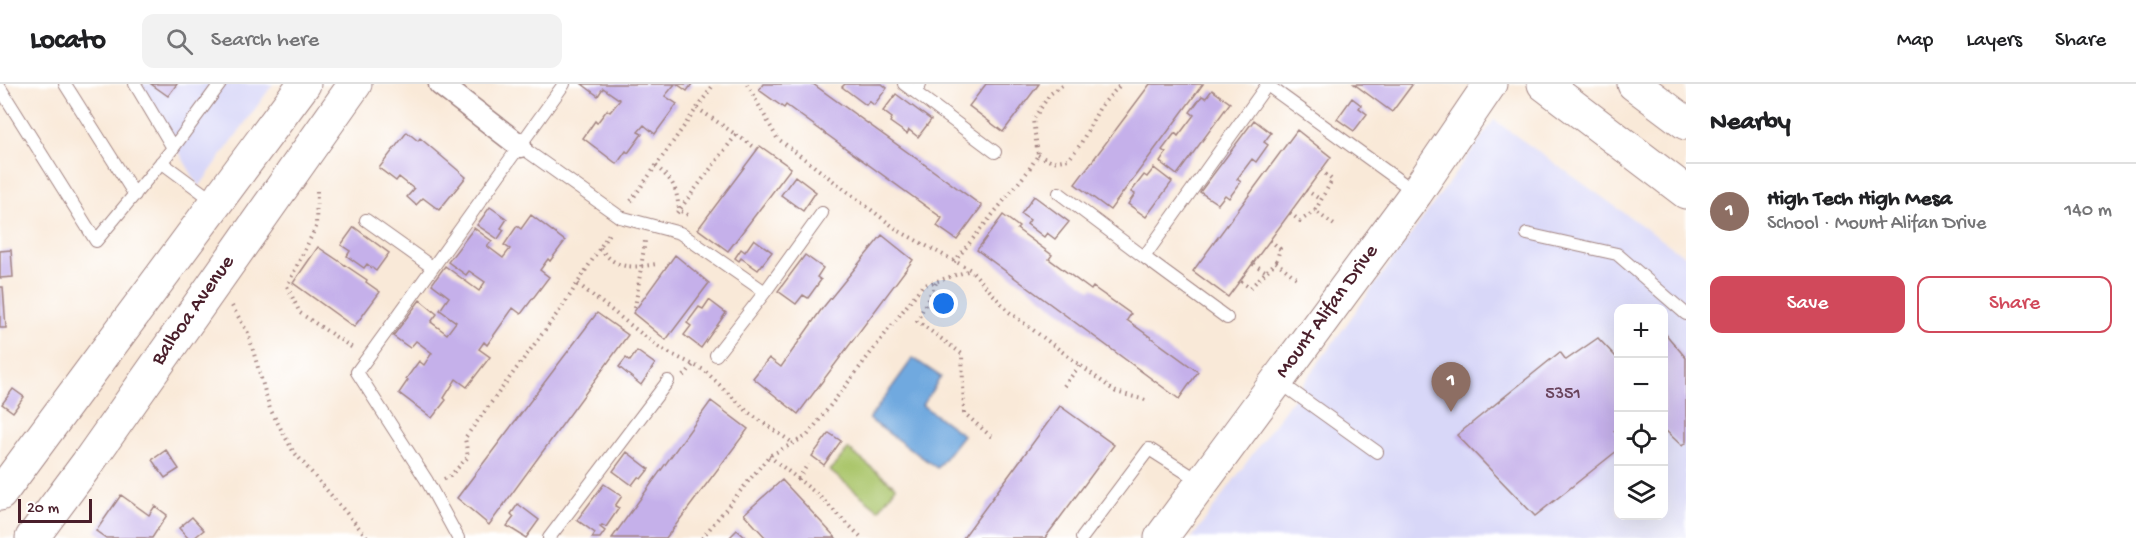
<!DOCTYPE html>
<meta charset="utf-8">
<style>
body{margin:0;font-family:"Gochi Hand",sans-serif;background:#f2f2f2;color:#202124}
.controls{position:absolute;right:18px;bottom:18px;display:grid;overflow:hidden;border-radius:12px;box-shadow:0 6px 24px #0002}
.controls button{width:54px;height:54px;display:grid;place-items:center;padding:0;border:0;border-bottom:2px solid #e0e0e0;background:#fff;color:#202124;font:30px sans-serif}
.scale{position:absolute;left:18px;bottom:15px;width:74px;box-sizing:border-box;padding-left:6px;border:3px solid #4a1f2b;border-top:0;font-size:16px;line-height:21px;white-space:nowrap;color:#4a1f2b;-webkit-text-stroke:4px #fff;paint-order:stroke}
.you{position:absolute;left:944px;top:220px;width:21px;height:21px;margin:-15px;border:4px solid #fff;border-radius:50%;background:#1a73e8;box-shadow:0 0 0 9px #1a73e833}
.badge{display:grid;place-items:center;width:39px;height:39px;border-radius:50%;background:#d1495b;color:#fff;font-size:20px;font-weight:700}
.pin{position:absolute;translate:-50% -50px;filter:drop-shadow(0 2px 3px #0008)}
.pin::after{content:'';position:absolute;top:32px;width:21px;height:18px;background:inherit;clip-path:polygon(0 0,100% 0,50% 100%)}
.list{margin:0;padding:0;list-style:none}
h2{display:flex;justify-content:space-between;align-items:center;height:78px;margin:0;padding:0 24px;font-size:26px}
h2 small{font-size:20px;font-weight:400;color:#757577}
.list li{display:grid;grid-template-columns:39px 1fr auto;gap:18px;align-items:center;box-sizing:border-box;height:96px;padding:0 24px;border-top:2px solid #e0e0e0}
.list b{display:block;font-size:22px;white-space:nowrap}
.list p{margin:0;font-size:20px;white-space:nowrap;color:#757577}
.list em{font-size:20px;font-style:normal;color:#757577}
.actions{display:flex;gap:12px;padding:18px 24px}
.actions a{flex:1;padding:14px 0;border:2px solid #d1495b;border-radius:12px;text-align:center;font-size:21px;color:#d1495b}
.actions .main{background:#d1495b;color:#fff}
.icon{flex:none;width:33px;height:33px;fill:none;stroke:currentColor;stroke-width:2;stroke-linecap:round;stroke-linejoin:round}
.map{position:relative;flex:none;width:1686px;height:454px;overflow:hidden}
header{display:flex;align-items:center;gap:36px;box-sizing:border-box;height:84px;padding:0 30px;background:#fff;border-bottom:2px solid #e0e0e0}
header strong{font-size:28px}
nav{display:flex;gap:33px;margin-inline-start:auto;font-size:21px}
.search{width:420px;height:54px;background:#f2f2f2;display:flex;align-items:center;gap:15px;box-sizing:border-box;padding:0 21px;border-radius:12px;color:#757577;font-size:22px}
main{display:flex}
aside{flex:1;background:#fff}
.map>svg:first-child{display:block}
</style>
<header>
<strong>Locato</strong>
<div class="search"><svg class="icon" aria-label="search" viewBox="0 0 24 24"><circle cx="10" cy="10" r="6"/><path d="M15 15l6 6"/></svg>Search here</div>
<nav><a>Map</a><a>Layers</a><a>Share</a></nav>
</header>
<main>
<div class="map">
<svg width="1686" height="454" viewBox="0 0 1686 454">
<rect width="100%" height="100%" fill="#fff"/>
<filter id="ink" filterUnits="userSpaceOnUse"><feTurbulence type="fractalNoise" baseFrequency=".0167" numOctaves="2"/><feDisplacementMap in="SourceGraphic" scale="12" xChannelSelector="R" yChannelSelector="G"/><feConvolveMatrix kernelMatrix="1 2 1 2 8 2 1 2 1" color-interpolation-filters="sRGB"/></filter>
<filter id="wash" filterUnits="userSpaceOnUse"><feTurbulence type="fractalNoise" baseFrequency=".008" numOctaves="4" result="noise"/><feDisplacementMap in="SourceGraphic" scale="24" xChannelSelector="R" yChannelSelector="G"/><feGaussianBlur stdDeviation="1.35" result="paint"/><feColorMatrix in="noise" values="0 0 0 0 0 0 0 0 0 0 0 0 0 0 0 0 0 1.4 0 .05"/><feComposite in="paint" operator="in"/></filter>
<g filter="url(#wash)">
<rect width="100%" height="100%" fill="#f9e9d8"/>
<path fill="#d8d7f8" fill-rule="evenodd" d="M140 0H273L199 103Z
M1494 36 1686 173V454H1192ZM1618 225H1664V432H1618Z"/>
<path fill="#abc66c" stroke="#7a724c" stroke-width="1.5" d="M848 365 896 403 879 426 830 387Z"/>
<path fill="#6fa9df" stroke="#5c6485" stroke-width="1.5" d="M913 274 941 293 922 321 963 351 937 384 869 335Z"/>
<g id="blocks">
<path fill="#c5b0ea" d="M151 0H177L168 12Z
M582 0H675L665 12 677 20 655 50 644 41 638 48 642 50 628 69 626 67 617 80 583 54 595 37 597 39 607 26 610 28 620 16 603 4 598 12Z
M677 0H692L687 7Z
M763 0H813L982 122 957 156 937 142 942 134 786 21 784 24 759 6Z
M845 0H882L887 4 874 21 869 17 866 21 842 3Z
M986 0H1039L1003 48 969 22Z
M1150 0H1203L1110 126 1075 100Z
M1354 0H1411L1412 1 1392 28Z
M1212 6 1230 19 1177 91 1160 78 1166 69 1162 66 1175 49 1178 52 1194 31 1190 28 1202 12 1206 14Z
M896 10 931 36 918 53 909 46 907 50 890 38 892 34 883 27Z
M1352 14 1361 21 1359 24 1367 30 1354 47 1337 35Z
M1254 36 1271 49 1264 58 1268 61 1256 78 1252 75 1237 95 1241 98 1229 114 1225 111 1218 120 1200 108Z
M1297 46 1331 73 1228 213 1193 187Z
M407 48 418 57 420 54 466 93 439 126 423 114 416 121 407 113 414 105 399 93 396 97 379 84Z
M760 62 791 84 728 167 698 145Z
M1154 84 1172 98 1146 133 1128 120 1135 110 1131 108 1144 91 1147 93Z
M795 92 816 108 803 127 781 111Z
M1034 112 1069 138 1055 155 1047 149 1044 153 1027 140 1030 136 1021 130Z
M490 123 507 135 501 144 504 146 498 155 477 141Z
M531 131 565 157 550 177 548 175 540 186 549 193 521 230 513 224 487 261 484 258 479 265 490 273 467 303 456 295 444 314 446 316 432 334 399 309 408 296 406 295 419 277 424 281 432 269 416 257 410 264 393 252 420 216 437 230 431 238 447 250 456 238 440 226 449 213 432 200 445 182 479 207 485 198 469 187 466 191 448 178 474 144 492 157 487 162 503 174 510 165 504 161 517 142 521 145Z
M1003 131 1019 143 1017 145 1052 171 1049 175 1091 206 1093 203 1131 230 1127 236 1198 288 1179 315 977 166Z
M354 143 389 169 376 187 367 180 364 184 347 172 350 167 341 161Z
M882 151 913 176 798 330 753 294 769 274 781 283 821 226Z
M754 155 772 168 758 186 741 174 739 177 735 174 741 165 745 168Z
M318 163 367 196 366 198 380 208 354 243 293 199Z
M11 166 13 193 0 194V167Z
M675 171 709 199 666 256 633 229Z
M805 171 823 184 817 193 821 196 808 214 803 211 796 220 778 207Z
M0 203H3L6 244H0Z
M709 216 726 229 701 264 684 251 691 242 687 239 699 223 703 225Z
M597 229 628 251 489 441 457 414Z
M1664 248 1686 274V358L1682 362 1664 345Z
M1598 254 1616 273 1618 272V344L1614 347 1618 353V366L1535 432 1457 351 1560 268 1566 276Z
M637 267 655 280 641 301 619 283 626 274 630 277Z
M13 305 24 313 13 328 2 320Z
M711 317 748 345 666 454H612Z
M1060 322 1114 361 1045 454H963Z
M829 349 841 357 824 381 812 372Z
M166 366 179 385 165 394 152 376Z
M627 368 649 385 641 395 638 393 632 401 613 387Z
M782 396 836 454H766L744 430Z
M604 400 622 412 615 422 619 424 606 443 602 441 600 443 605 447 600 454H592L595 449 577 436Z
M121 411 149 431 155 422 167 431 152 454H106L96 447Z
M518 420 539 436 526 454 507 442 514 433 511 430Z
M192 433 204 446 194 454H188L179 444Z
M737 446 746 454H729Z"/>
</g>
</g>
<g filter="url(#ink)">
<use href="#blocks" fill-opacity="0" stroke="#a28482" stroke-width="1.5"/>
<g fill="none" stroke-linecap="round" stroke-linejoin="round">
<defs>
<path id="lane" d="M65 0 135 111
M135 0 173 64
M904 0 915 8 920 0
M1266 0 1415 108
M0 4 96 157 173 64 220 0
M915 8 995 68
M520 62 620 133 680 149 765 208 822 129
M161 78 215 118
M1059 109 1144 173 1267 1
M366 136 432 183
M1527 150 1617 170 1686 230
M1144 173 1227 234
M716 271 765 208
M1278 297 1377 368
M458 454 427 397 357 288C427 193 495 96 564 0
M549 454 668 297
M1082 454 1149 365 1201 398"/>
<path id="street" d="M440 0 520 62"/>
<path id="secondary" d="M1161 454 1416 109 1490 0"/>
<path id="primary" d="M1544 0 1686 108
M1634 0 1686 39
M0 410 304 0
M32 454 87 380 355 0"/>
</defs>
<use href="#lane" stroke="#a28482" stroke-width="14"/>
<use href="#street" stroke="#a28482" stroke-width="25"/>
<use href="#secondary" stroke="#a28482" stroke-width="35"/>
<use href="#primary" stroke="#a28482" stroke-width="35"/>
<path stroke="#a28482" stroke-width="4" stroke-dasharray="1.5 4.5" stroke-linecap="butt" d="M747 0 777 54 899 147 971 186 1009 228 1116 308 1149 317
M697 24 757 65
M1038 71 1052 78 1069 75 1080 61 1100 23 1121 0
M656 82C674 99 676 101 679 126L688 131
M1321 86 1332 96 1315 127 1337 143
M1306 106 1321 116
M317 107 316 143 287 202 300 229 354 265
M631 117 714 0
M677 129 736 51
M1290 129 1300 137 1315 127
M1270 156 1280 165 1276 178
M600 164C616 186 632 184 657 180
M954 178 1028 87 1038 71 1033 36 1050 10 1064 0
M1253 180 1267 188
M1241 197 1250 204 1276 178 1299 196
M936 199 917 237 962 270 964 329 994 355
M578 200 661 265 704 286 749 329 793 359
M232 222 248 249 270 325 293 367 368 454
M635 224 645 157
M684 292 693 281
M1064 302 1080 281
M769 372 817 410 862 454
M444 395 450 392 468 373 465 354 565 219 610 148
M798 395 808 380
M702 454 769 372 807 352 922 202 971 186"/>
<use href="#lane" stroke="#fff" stroke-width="12"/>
<use href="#street" stroke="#fff" stroke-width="22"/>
<use href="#secondary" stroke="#fff" stroke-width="33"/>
<use href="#primary" stroke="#fff" stroke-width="33"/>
</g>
</g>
<g text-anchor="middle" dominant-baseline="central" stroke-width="4.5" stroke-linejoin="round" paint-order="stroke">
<g font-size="18" fill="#69435b">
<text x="1563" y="310">5351</text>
</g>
<g font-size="21" fill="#4a1f2b" stroke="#fff">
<text transform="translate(194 227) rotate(-55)">Balboa Avenue</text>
<text transform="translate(1328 228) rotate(-54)">Mount Alifan Drive</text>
</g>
</g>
</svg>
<div class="controls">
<button>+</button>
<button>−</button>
<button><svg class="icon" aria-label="locate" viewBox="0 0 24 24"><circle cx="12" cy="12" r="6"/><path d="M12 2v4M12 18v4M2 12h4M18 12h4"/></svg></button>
<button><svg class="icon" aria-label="layers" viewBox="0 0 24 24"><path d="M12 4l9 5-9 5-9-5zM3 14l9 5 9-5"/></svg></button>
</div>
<div class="scale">20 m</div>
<div class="you"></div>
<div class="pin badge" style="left:1451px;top:328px;background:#8d6e63">1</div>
</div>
<aside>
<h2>Nearby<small></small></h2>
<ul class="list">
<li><span class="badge" style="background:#8d6e63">1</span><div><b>High Tech High Mesa</b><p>School · Mount Alifan Drive</p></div><em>140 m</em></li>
</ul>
<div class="actions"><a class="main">Save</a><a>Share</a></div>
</aside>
</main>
